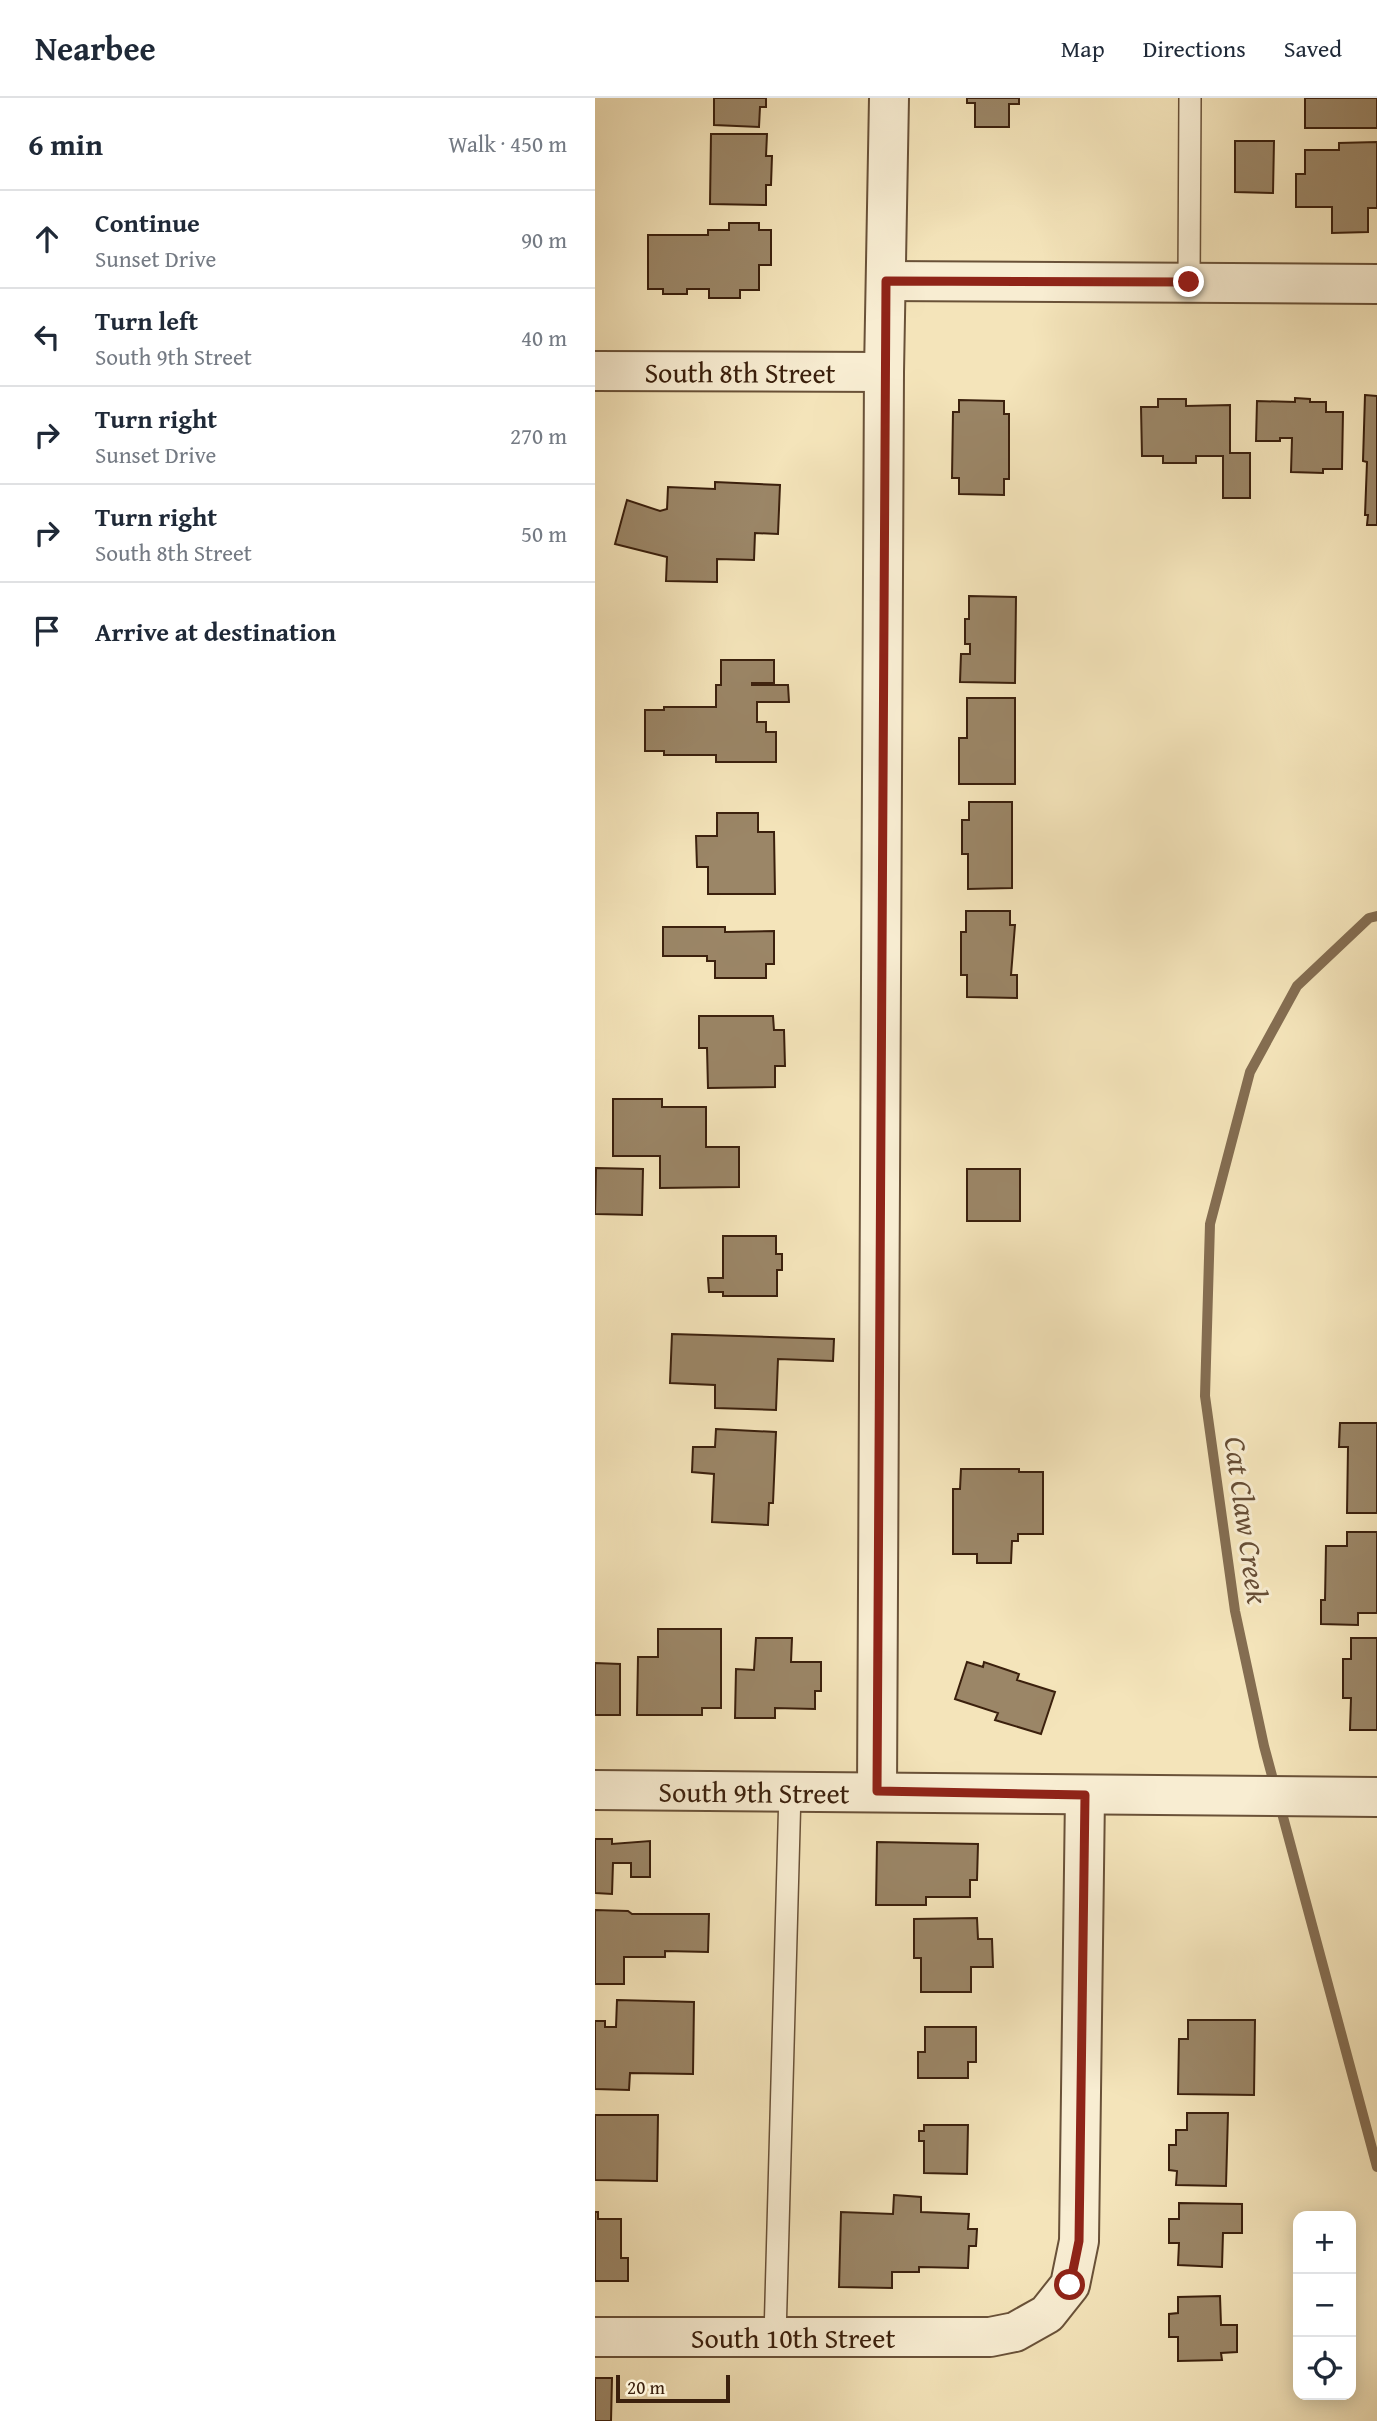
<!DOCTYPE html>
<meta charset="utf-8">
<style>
body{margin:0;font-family:"Gentium Book Plus",serif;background:#f6f6f7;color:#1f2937}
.controls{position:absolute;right:21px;bottom:21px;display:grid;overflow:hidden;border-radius:14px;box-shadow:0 4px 18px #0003}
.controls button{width:63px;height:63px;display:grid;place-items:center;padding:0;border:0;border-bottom:2px solid #e0e1e3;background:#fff;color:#1f2937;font:35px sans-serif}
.scale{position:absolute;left:21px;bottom:18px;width:114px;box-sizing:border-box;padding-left:7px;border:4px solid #3b200d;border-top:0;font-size:19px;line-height:24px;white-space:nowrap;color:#3b200d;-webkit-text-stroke:5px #f8edd2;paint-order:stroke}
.stop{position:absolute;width:21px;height:21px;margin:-16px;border:5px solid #8f2418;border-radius:50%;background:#fff}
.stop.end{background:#8f2418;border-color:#fff;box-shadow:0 2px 7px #0008}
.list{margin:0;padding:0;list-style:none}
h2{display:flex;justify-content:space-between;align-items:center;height:91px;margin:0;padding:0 28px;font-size:30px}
h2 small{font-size:23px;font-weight:400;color:#747a83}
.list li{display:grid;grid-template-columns:46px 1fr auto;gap:21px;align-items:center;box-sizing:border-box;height:98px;padding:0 28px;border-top:2px solid #e0e1e3}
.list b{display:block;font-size:26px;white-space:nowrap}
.list p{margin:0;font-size:23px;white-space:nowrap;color:#747a83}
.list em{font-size:23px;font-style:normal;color:#747a83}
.icon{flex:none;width:38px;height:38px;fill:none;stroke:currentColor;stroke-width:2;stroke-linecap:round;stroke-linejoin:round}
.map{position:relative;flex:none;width:782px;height:2323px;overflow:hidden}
header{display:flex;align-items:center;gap:42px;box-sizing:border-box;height:98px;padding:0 35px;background:#fff;border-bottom:2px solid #e0e1e3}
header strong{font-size:33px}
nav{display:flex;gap:38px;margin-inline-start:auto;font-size:24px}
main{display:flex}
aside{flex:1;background:#fff}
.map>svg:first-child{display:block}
</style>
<header>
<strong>Nearbee</strong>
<nav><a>Map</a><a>Directions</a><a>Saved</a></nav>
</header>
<main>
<aside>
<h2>6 min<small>Walk · 450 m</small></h2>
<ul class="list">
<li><svg class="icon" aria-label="ahead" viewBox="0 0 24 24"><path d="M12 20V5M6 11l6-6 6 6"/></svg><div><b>Continue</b><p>Sunset Drive</p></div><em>90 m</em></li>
<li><svg class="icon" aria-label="left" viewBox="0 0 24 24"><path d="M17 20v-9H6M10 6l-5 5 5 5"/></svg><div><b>Turn left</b><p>South 9th Street</p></div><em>40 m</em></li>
<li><svg class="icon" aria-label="right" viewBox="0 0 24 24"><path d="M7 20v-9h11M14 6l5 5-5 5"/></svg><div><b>Turn right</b><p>Sunset Drive</p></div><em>270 m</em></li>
<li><svg class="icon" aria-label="right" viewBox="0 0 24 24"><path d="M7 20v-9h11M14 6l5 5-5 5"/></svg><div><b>Turn right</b><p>South 8th Street</p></div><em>50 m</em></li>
<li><svg class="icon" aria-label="arrive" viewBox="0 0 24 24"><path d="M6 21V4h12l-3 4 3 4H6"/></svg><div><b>Arrive at destination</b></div></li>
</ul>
</aside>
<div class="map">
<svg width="782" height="2323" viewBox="0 0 782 2323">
<rect width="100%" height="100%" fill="#f4e4ba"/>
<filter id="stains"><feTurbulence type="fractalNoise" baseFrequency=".00286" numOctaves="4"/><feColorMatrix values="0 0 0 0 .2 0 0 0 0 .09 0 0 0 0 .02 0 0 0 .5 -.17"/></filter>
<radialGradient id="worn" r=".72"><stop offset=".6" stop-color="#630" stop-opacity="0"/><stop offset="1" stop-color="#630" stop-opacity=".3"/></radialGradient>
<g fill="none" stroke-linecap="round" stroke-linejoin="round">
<path stroke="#846d51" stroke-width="10" d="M782 818 774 820 702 888 655 974 615 1126 610 1298 640 1513 669 1648 782 2069"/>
</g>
<path fill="#9b8667" stroke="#3b200d" stroke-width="2" d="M119 0H171V9H165L164 29 119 27Z
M372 0H424V6H414V29H380V5H372Z
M710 0H782V30H710Z
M116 36H172L171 58H177L176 87H171V107L115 106Z
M640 43H679L678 95 640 94Z
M782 44V110H773V134L737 135V109H701V76H710V52H744V45Z
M134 125H164V132H176V167H164V192H145V200H114V191H92V196H68V191H53V137H113V132H134Z
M770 297 782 298V427H772L773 417H770L772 364 768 363Z
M700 300 715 301V304H731V314H748L747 371H728V375L696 374 697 340H685V343H661L662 303 700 304Z
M563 301H591V308L635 307V355H655V400H628V358H601V365H568V358H547L546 309H563Z
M364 302 409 303V316H414V381H409V397L364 396V380H357L358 314H364Z
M120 384 185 387 183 436 160 435 159 462 122 461V484L71 483 72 459 20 446 32 402 65 413 72 411 73 389 120 391Z
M374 498 421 499 420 585 365 584 366 556H375V546H370V521H374Z
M126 562H179V585H157V587H193L194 604H162V624H171V634H181V664H121V657H69V653H50V612H69V609H121V587H126Z
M372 600H420V686H364V640H372Z
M374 704H417V790L373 791V756H367V722H374Z
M122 715H163V734H179L180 796H113V769H102L101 738H122Z
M371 813H415V827H420L416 877H422V900L372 899V877H366V834H371Z
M68 829H130V834L179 833V866H171V880H120V863H112V858H68Z
M104 918H178L179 932H189L190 968H180V989L113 990 112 950H104Z
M18 1001H67V1009H111V1049H144V1089L65 1090V1058H18Z
M1 1070 48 1071 47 1117 0 1116Z
M372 1071H425V1123H372Z
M128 1138H181V1156H187V1172H182V1198H128V1194H114L113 1180H128Z
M77 1236 239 1241 238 1263 183 1261 181 1312 120 1310V1287L75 1285Z
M745 1325H782V1415H752L753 1349H744Z
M121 1331 181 1334 178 1405H174L173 1427 117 1424 119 1376 97 1374 98 1349H120Z
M366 1371H424V1374H448V1436H423V1443H417L416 1465H382V1456H358V1391H365Z
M752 1434H782V1515H763V1527L726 1526V1502H730L731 1448H752Z
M63 1531H126V1610H107V1617H42L43 1559H63Z
M161 1540H197L196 1564H226V1593H220V1611L180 1610V1620H140L141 1571 159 1572Z
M756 1540H782V1632H755L756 1600H748V1561H756Z
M372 1564 388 1569 389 1564 424 1576 422 1582 460 1594 446 1636 400 1622 403 1615 360 1601Z
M0 1565 25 1566V1617H0Z
M0 1741H17V1746L55 1743V1779H36V1765H18L17 1796 0 1795Z
M282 1744 383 1746 382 1782H375V1799H331V1807H281Z
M0 1812 33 1813 37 1816H114L113 1854 70 1853V1859H29V1886H0Z
M382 1820 383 1841H397L398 1869H376V1894H326V1860H319V1821Z
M22 1902 99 1904 98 1976 35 1975 34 1992 0 1991V1923H10V1929H21Z
M593 1922H660L659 1997 583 1996 584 1941H593Z
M330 1929H381V1964H373V1980H323V1954H330Z
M592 2015H633L631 2088 581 2087 582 2073 574 2072V2047H581V2032H592Z
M0 2017H63L62 2083 0 2082Z
M329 2027H373L372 2076 329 2075V2043H324V2033H329Z
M299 2097 326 2099V2114L374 2116 373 2131H382L381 2148H374L373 2170 324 2169V2174H297V2190L244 2189 246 2114 298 2116Z
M584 2105 647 2106V2135H628L627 2169 583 2167 584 2145H574V2121H584Z
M0 2114H3V2121H26V2160H33V2183H0Z
M625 2198 626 2227H642V2254L626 2255 627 2262 583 2263V2239H574V2216L583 2215V2199Z
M0 2280H17L16 2323H0Z"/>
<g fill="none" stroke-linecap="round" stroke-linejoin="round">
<defs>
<path id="lane" d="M594 184 595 0
M180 2239 195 1693"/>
<g id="street">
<path d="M291 183 782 186"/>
<path id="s1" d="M0 273 289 274"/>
<path id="s2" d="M0 1692 782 1699"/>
<path d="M282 1693 289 274 294 0"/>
<path id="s3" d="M0 2239H395L420 2234 452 2216 475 2187 484 2143 490 1697"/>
</g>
</defs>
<use href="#lane" stroke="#695138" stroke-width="24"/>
<use href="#street" stroke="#695138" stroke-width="42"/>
<use href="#lane" stroke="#f8edd2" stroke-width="21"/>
<use href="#street" stroke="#f8edd2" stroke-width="38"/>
</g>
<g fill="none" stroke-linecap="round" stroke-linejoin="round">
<path stroke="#8f2418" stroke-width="9" d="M475 2187 484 2143 490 1697 282 1693 291 183 594 184"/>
</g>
<g text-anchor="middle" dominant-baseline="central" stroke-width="6" stroke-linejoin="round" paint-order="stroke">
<g font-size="28" fill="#3b200d" stroke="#f8edd2">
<text stroke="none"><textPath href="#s1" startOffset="145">South 8th Street</textPath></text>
<text stroke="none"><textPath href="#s2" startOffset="159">South 9th Street</textPath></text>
<text stroke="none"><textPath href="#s3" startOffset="198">South 10th Street</textPath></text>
</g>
<g font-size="30" font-style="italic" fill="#664d35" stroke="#f8edd2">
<text transform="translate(652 1422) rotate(82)">Cat Claw Creek</text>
</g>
</g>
<rect width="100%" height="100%" filter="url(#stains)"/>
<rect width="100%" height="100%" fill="url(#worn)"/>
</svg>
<div class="controls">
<button>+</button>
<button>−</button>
<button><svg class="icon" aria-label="locate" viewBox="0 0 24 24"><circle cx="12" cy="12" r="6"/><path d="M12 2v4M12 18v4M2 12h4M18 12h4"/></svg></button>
</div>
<div class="scale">20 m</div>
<div class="stop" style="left:475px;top:2187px"></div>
<div class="stop end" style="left:594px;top:184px"></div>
</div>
</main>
